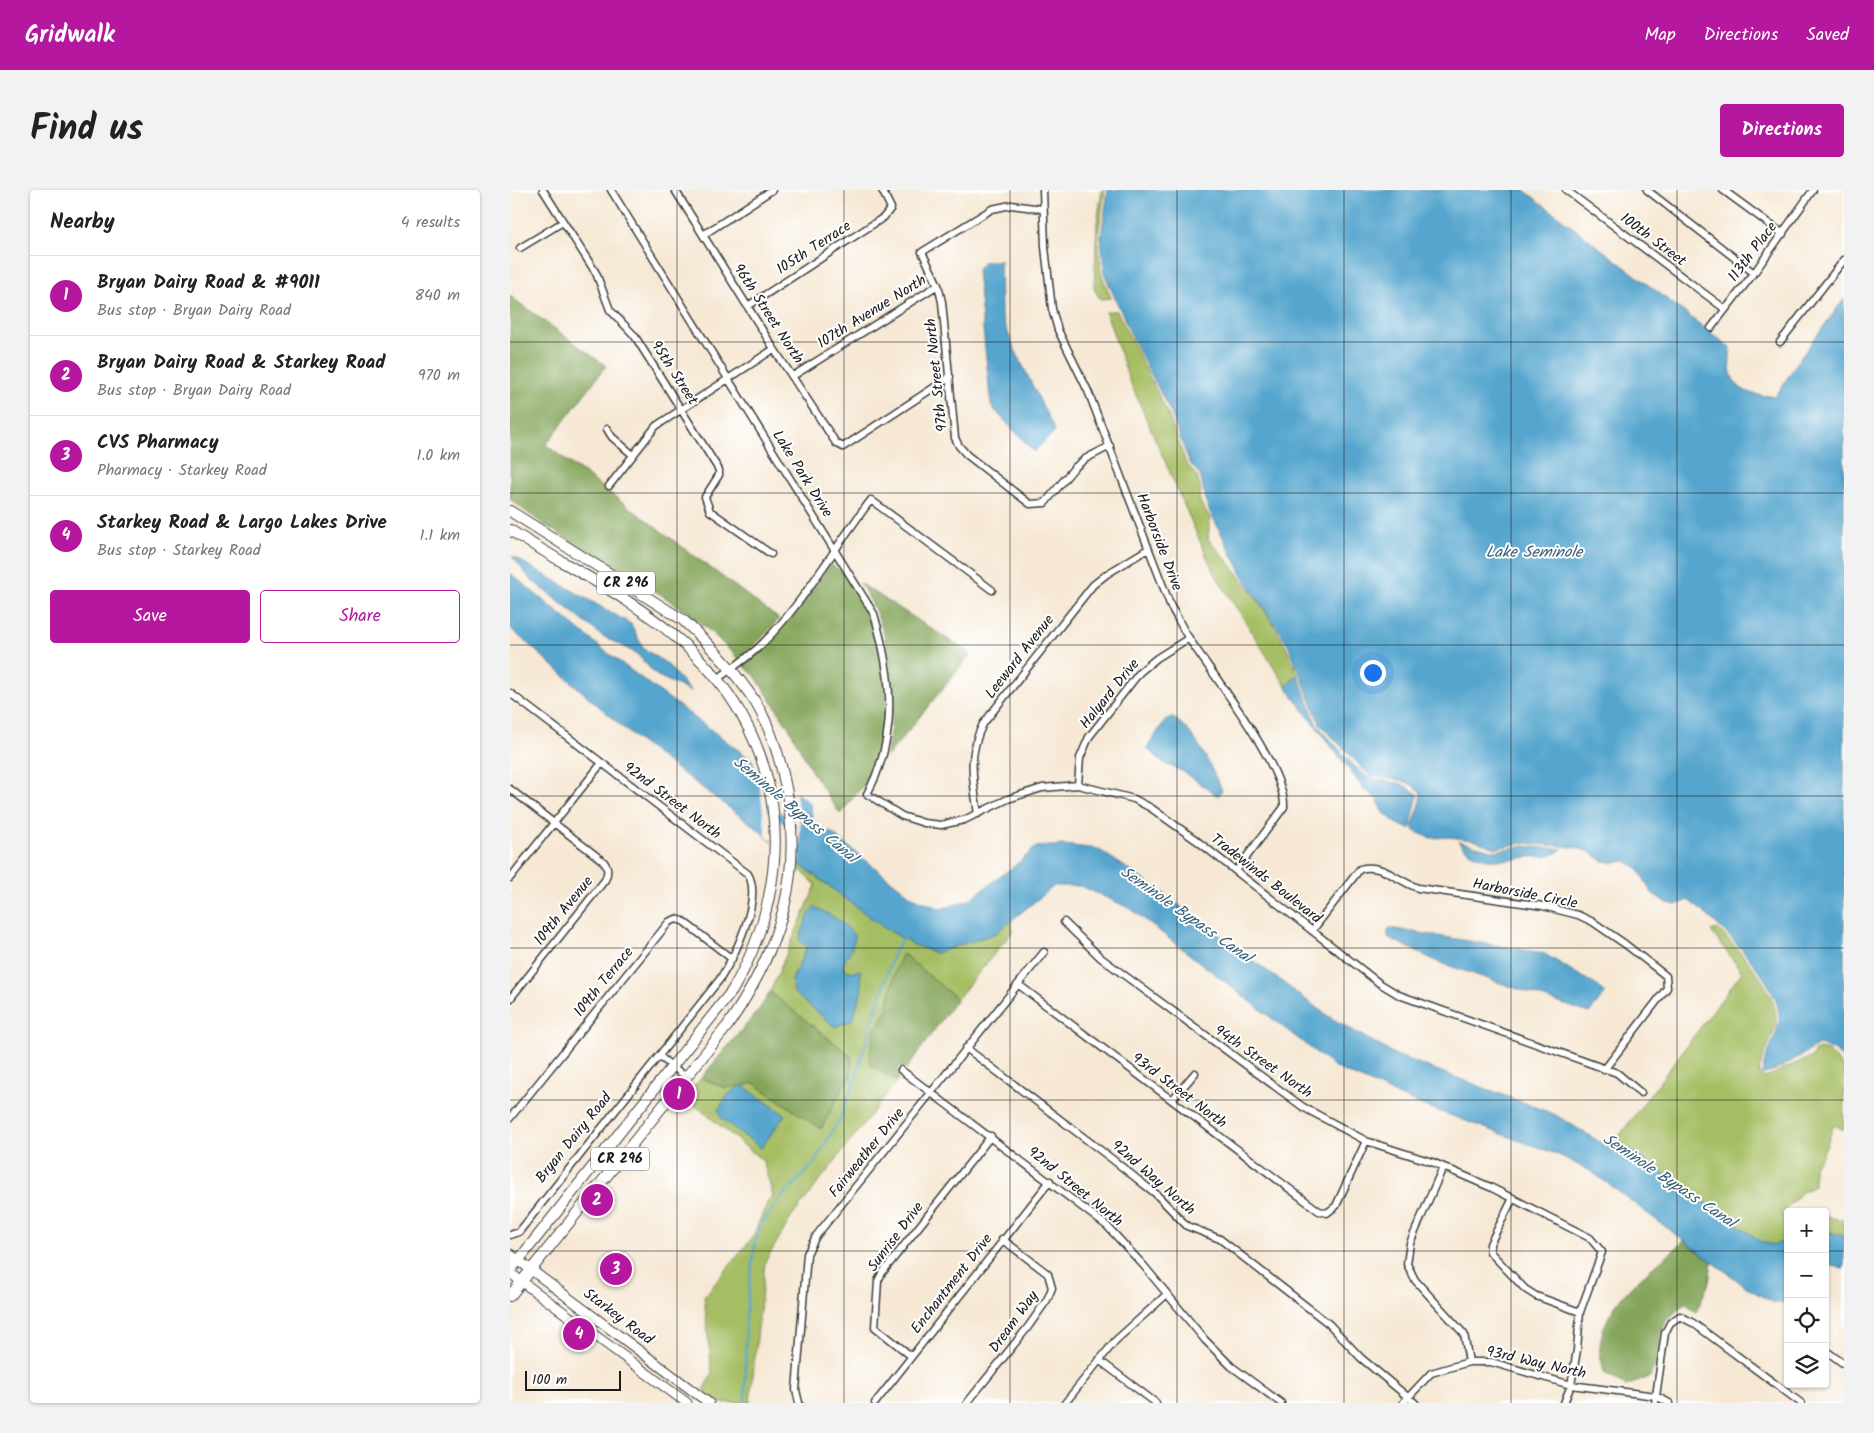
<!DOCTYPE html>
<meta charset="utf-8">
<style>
body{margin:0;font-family:Kalam,sans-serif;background:#f2f2f2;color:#222}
.controls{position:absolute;right:15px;bottom:15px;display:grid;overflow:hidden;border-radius:5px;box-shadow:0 1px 4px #0004}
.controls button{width:45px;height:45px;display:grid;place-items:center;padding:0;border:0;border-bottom:1px solid #e0e0e0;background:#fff;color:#222;font:25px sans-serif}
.scale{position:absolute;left:15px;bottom:12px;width:96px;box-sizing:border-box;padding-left:5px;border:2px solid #1c1c1c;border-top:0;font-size:14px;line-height:18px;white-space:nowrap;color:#1c1c1c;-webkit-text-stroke:4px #fff;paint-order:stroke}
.you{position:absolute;left:862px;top:482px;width:18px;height:18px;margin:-12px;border:4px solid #fff;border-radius:50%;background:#1a73e8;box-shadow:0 0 0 8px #1a73e833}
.badge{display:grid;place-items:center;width:32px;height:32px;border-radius:50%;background:#b5179e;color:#fff;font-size:16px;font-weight:700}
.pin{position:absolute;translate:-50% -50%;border:2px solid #fff;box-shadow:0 1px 5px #0006}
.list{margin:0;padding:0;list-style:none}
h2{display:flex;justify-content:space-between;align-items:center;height:65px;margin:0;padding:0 20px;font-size:21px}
h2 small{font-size:16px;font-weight:400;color:#767676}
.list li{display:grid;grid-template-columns:32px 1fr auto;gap:15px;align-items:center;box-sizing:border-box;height:80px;padding:0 20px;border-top:1px solid #e0e0e0}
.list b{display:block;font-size:19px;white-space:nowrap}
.list p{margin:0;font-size:16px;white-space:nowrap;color:#767676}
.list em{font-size:16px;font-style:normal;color:#767676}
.actions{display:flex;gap:10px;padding:15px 20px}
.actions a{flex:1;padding:11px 0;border:1px solid #b5179e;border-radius:5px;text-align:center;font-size:18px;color:#b5179e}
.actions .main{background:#b5179e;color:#fff}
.icon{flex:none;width:28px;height:28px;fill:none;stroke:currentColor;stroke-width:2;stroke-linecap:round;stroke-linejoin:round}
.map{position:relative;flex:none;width:1334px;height:1213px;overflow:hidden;border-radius:5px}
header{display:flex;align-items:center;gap:30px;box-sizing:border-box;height:70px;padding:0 25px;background:#b5179e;color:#fff}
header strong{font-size:24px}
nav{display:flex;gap:28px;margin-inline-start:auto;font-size:18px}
.intro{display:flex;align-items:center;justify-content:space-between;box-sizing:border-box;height:120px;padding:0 30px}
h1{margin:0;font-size:35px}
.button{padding:12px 22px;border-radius:5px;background:#b5179e;color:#fff;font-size:18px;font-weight:700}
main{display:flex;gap:30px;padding:0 30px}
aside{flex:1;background:#fff;border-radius:5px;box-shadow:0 1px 4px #0004}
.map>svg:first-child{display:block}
</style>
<header>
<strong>Gridwalk</strong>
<nav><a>Map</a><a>Directions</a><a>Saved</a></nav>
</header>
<div class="intro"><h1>Find us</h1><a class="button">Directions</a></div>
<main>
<aside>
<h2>Nearby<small>4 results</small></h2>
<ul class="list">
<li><span class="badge">1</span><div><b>Bryan Dairy Road &amp; #9011</b><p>Bus stop · Bryan Dairy Road</p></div><em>840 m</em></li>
<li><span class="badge">2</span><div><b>Bryan Dairy Road &amp; Starkey Road</b><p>Bus stop · Bryan Dairy Road</p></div><em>970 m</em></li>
<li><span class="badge">3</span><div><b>CVS Pharmacy</b><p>Pharmacy · Starkey Road</p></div><em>1.0 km</em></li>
<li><span class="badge">4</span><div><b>Starkey Road &amp; Largo Lakes Drive</b><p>Bus stop · Starkey Road</p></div><em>1.1 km</em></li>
</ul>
<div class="actions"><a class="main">Save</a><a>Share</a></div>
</aside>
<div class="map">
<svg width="1334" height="1213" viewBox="0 0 1334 1213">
<rect width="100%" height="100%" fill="#fff"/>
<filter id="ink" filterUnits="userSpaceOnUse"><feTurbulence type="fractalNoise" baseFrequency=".02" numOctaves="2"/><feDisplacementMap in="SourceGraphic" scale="10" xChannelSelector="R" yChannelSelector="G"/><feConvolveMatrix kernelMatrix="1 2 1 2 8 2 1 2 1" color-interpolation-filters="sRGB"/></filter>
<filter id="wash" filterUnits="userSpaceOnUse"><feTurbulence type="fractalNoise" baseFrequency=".0096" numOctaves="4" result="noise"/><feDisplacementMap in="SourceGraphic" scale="20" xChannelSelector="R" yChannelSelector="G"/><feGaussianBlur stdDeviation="1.12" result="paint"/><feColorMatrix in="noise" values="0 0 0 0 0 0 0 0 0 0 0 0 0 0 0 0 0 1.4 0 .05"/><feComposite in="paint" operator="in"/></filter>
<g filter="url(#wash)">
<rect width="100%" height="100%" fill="#f6e8d4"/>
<path fill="#a6be64" stroke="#616d40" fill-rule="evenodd" d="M592 0H595L588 46 591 83 601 108 590 109 584 99 587 32Z
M602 121H607L658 224 676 273 687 286 691 302 689 307 691 314 700 327 698 349C731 384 772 439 788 485L776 496 703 381 618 187 596 122Z
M284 670 373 737 404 755 426 763 486 743 501 730 503 741 447 809 393 764 386 779 376 824 365 838 359 870 362 876 387 891 281 1028 255 1072 240 1213H210L193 1200 202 1184 194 1107 242 1048 258 1011 263 1006 253 971 175 907 191 888 216 898 230 896 219 904 275 925 233 896 244 893 311 939 342 867 260 802 306 695 284 674ZM297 756 343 759 332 773 333 779 343 782 350 780 284 803 282 790Z
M1208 739C1228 759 1267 799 1266 829 1265 848 1250 866 1249 884L1254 888C1269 882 1286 872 1303 867L1304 861 1309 859 1318 861 1334 877V940L1324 935 1312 966 1304 976V996L1292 1002 1270 1025 1278 1026V1048C1268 1056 1262 1056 1250 1051L1106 950 1232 782 1201 741Z
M1315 1027 1334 1030V1046L1315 1041Z"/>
<path fill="#84a55a" stroke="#50603b" d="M0 106 96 176 36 255 269 429 249 451 228 469C219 460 210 450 201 442 140 388 61 360 0 309Z
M320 374 337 385 360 425 374 474 376 505 375 534 366 580 330 624 302 582 278 536 245 486 233 475C268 448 295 410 320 374Z
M350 393 461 464 376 568C388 509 385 445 350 393Z
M393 764 447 809 396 879 391 875 387 880 392 884 387 891 362 876 359 870 365 838 376 824 386 779Z
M260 802 342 867 341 888 333 897 311 939 244 893 216 898 191 888 250 818Z
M1174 1051 1202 1072 1199 1093 1186 1122 1175 1113 1156 1131 1152 1142 1148 1166 1140 1187 1116 1196 1094 1183C1093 1175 1089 1164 1090 1156 1094 1109 1142 1080 1174 1051Z"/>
<path fill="#54a5ce" stroke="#386075" d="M598 0H1014L1221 158C1215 195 1231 206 1266 206L1288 171 1334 109V870L1324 860 1309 855 1270 878 1252 885C1253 866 1267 849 1269 830 1273 794 1206 730 1178 710L1166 715 1157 713 1142 703 1127 677 1115 671 1105 673 1093 671 1078 661 1063 657 1012 653 986 658 963 650 939 647 921 648 906 642 902 637 910 614 911 603 902 595 893 591 859 585 810 534 778 454 734 388 698 318 690 285 679 272 661 223 624 151 594 83 591 47Z
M490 70 491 125 505 160 545 241 524 262 481 216 467 80 473 72Z
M2 366 121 434 133 458 157 474 181 502 146 485 127 464 91 445 19 388Z
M0 383 95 461 251 577 262 652 244 636 126 549 0 438Z
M788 485 807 535 844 576 857 587 892 594 908 604 900 639 887 634 871 620 868 610 854 599 782 505 776 496Z
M662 527C687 542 699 575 712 600L708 606 674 582 655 574 637 558 656 529Z
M279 598 300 613 304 637 315 646 319 641 402 707 431 719 459 710 508 673 526 657 554 655 588 659 639 693 818 826 886 865 1044 924 1100 958 1106 950 1250 1051C1262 1056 1268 1056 1278 1048V1113H1264L1239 1099 1082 982 1049 965 901 911 826 878 621 719 571 696H544L486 743 426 763 404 755 373 737 284 670Z
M948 651 985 661 1012 656 1052 659C1039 669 1035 666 1020 667 993 671 967 675 948 651Z
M304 717C320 724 336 733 345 747 343 760 332 770 333 779L343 782 350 780 352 800 342 830 325 837 284 803 282 791 297 757 289 750 298 726Z
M879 738 1033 763 1089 797 1095 804 1079 823 928 772 877 747Z
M230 896H233L275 925 251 958 212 929 208 920 219 904Z
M1315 1041 1334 1046V1078L1315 1075Z"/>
<path fill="#f6e8d4" d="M242 567 253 575 264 652 256 646 250 597Z
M279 595 286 599V604L290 633V672L282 666Z"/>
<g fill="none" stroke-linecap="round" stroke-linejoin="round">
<path stroke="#54a5ce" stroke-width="2" d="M235 1213 236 1124 244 1058 250 1036 272 1006 303 975 330 928 341 901 384 762 393 748"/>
<path stroke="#54a5ce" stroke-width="7" d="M261 619 282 636"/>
</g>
</g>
<g filter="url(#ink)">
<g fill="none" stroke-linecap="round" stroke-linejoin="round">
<defs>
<path id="minor" d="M33 0 86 83 100 120 124 145 209 280V285L195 307 200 321 261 364
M101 0 364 424C382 485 389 546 357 604L392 626 414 633 431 635 454 630 498 609 532 598 568 595 624 609 641 618 686 650 869 793 889 805 1107 883 1131 903
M165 0 264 159 326 253 333 257 440 187
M533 0 535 57 542 119 548 140 578 201 661 417C668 428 673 440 680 450 703 485 776 578 774 617L726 681
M1056 0 1215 119
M1137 0 1244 83
M1213 0 1273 44
M532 19 501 15 482 19 412 62 428 95 432 112 445 248 449 256 457 265 520 314 535 313 564 278 575 269 600 256
M193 45 262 0
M10 58 53 32
M238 116 374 27 381 18 372 0
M1201 138 1244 83 1303 0
M1270 152 1334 70
M283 186 428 95
M97 239 102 247 123 265
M99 296 146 236 264 159
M206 490C222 478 238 468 252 454 295 412 324 357 361 310L482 400
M0 503 238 684C253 709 224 767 210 789L9 1042 0 1045
M568 595 570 568 579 547 630 482 647 468 679 448
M0 599 93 671C99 678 98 683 95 690L0 809
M468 624C463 591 457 565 473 534L583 395 597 384 638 359
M0 688 91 574
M554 732 591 768 793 917 856 951 922 972 980 997 1080 1048 1092 1062 1070 1122 1067 1160 1061 1195 1054 1213
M802 741 850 679C873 673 887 691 908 698L1033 716 1068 725 1083 732 1115 754 1156 786 1157 798 1094 880
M509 795 809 1021 817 1023 826 1016 856 951
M456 858 602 969 646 1004 677 1036 710 1049 819 1134 851 1168 905 1213
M149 866 176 887
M391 880 597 1036 634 1076 695 1150 721 1176 771 1213
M662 910 685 883
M0 928 159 732 166 729 173 731 222 769
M933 977 900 1053 897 1074 905 1090 954 1144 959 1172
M1003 1008 980 1054V1062L1015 1099 1026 1106 1070 1122
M1315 1160 1334 1174
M401 1166 365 1137 368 1091 372 1083 481 946
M589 1170 646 1213
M289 1213 286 1200 297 1064 306 1046 534 762
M365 1213 540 991
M457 1213 518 1137 537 1110 542 1098 538 1084 492 1049
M555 1213 605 1151 656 1105
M893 1213 921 1183 959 1172H981L1061 1195 1146 1206 1159 1213
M1145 1213 1155 1143 1160 1133 1170 1126 1183 1133 1291 1213"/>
<path id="secondary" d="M0 1064 199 1213
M0 1083 177 1213"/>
<path id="primary" d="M0 321 173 430C200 455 226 482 246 513 259 535 267 559 273 584 296 680 272 756 218 835L0 1106
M0 340C55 376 118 405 168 449 276 541 293 680 222 801L0 1081"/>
</defs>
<use href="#minor" stroke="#3d3b38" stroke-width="9"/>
<use href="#secondary" stroke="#3d3b38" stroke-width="11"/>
<use href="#primary" stroke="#3d3b38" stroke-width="12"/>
<use href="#minor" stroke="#fff" stroke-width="6"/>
<use href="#secondary" stroke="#fff" stroke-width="9"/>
<use href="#primary" stroke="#fff" stroke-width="10"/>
</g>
</g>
<path fill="none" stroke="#1c1c1c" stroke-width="1" stroke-opacity="0.55" d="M167 0V1213M334 0V1213M500 0V1213M667 0V1213M834 0V1213M1001 0V1213M1167 0V1213M0 152H1334M0 303H1334M0 455H1334M0 606H1334M0 758H1334M0 910H1334M0 1061H1278M1315 1061H1334"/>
<g text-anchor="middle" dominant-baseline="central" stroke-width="4" stroke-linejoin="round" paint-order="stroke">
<g fill="#fff" stroke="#606060" stroke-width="1">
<rect x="87" y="381.5" width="58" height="23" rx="4"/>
<rect x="81" y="957.5" width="58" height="23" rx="4"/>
</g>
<g font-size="14" font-weight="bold" fill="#1c1c1c">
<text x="116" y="393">CR 296</text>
<text x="110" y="969">CR 296</text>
</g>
<g font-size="15" fill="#1c1c1c" stroke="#fff">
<text transform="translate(1143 50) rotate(37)">100th Street</text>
<text transform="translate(304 58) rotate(-33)">105th Terrace</text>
<text transform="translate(1243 62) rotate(-53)">113th Place</text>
<text transform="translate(362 122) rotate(-32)">107th Avenue North</text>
<text transform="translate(258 124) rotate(57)">96th Street North</text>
<text transform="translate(164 183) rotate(57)">95th Street</text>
<text transform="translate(427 185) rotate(-96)">97th Street North</text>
<text transform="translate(292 284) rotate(58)">Lake Park Drive</text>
<text transform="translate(649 352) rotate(69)">Harborside Drive</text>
<text transform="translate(510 467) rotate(-52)">Leeward Avenue</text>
<text transform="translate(600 504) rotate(-51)">Halyard Drive</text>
<text transform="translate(162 611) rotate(37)">92nd Street North</text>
<text transform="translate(756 689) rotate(38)">Tradewinds Boulevard</text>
<text transform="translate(1015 704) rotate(11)">Harborside Circle</text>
<text transform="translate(54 721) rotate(-51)">109th Avenue</text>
<text transform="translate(94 792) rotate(-51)">109th Terrace</text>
<text transform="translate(753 872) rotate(35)">94th Street North</text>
<text transform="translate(669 901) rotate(37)">93rd Street North</text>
<text transform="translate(64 948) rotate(-51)">Bryan Dairy Road</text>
<text transform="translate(357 963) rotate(-51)">Fairweather Drive</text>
<text transform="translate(643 988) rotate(41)">92nd Way North</text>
<text transform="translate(565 997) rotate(39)">92nd Street North</text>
<text transform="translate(386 1047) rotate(-53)">Sunrise Drive</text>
<text transform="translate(442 1094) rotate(-52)">Enchantment Drive</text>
<text transform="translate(108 1127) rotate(37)">Starkey Road</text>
<text transform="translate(504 1132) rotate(-54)">Dream Way</text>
<text transform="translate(1026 1173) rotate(13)">93rd Way North</text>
</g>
<g font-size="16" font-style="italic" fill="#386075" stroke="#fff">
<text x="1024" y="362">Lake Seminole</text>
<text transform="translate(285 620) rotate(40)">Seminole Bypass Canal</text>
<text transform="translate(676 725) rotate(35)">Seminole Bypass Canal</text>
<text transform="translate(1159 991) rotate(34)">Seminole Bypass Canal</text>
</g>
</g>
</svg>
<div class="controls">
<button>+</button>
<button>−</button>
<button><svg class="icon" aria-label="locate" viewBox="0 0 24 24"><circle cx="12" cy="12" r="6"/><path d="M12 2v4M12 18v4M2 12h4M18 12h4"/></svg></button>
<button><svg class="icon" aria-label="layers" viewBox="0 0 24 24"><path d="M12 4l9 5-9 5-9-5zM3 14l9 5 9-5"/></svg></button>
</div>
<div class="scale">100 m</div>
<div class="you"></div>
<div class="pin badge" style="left:169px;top:904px">1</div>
<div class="pin badge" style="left:87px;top:1010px">2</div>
<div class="pin badge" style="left:106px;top:1079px">3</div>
<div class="pin badge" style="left:69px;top:1144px">4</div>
</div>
</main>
